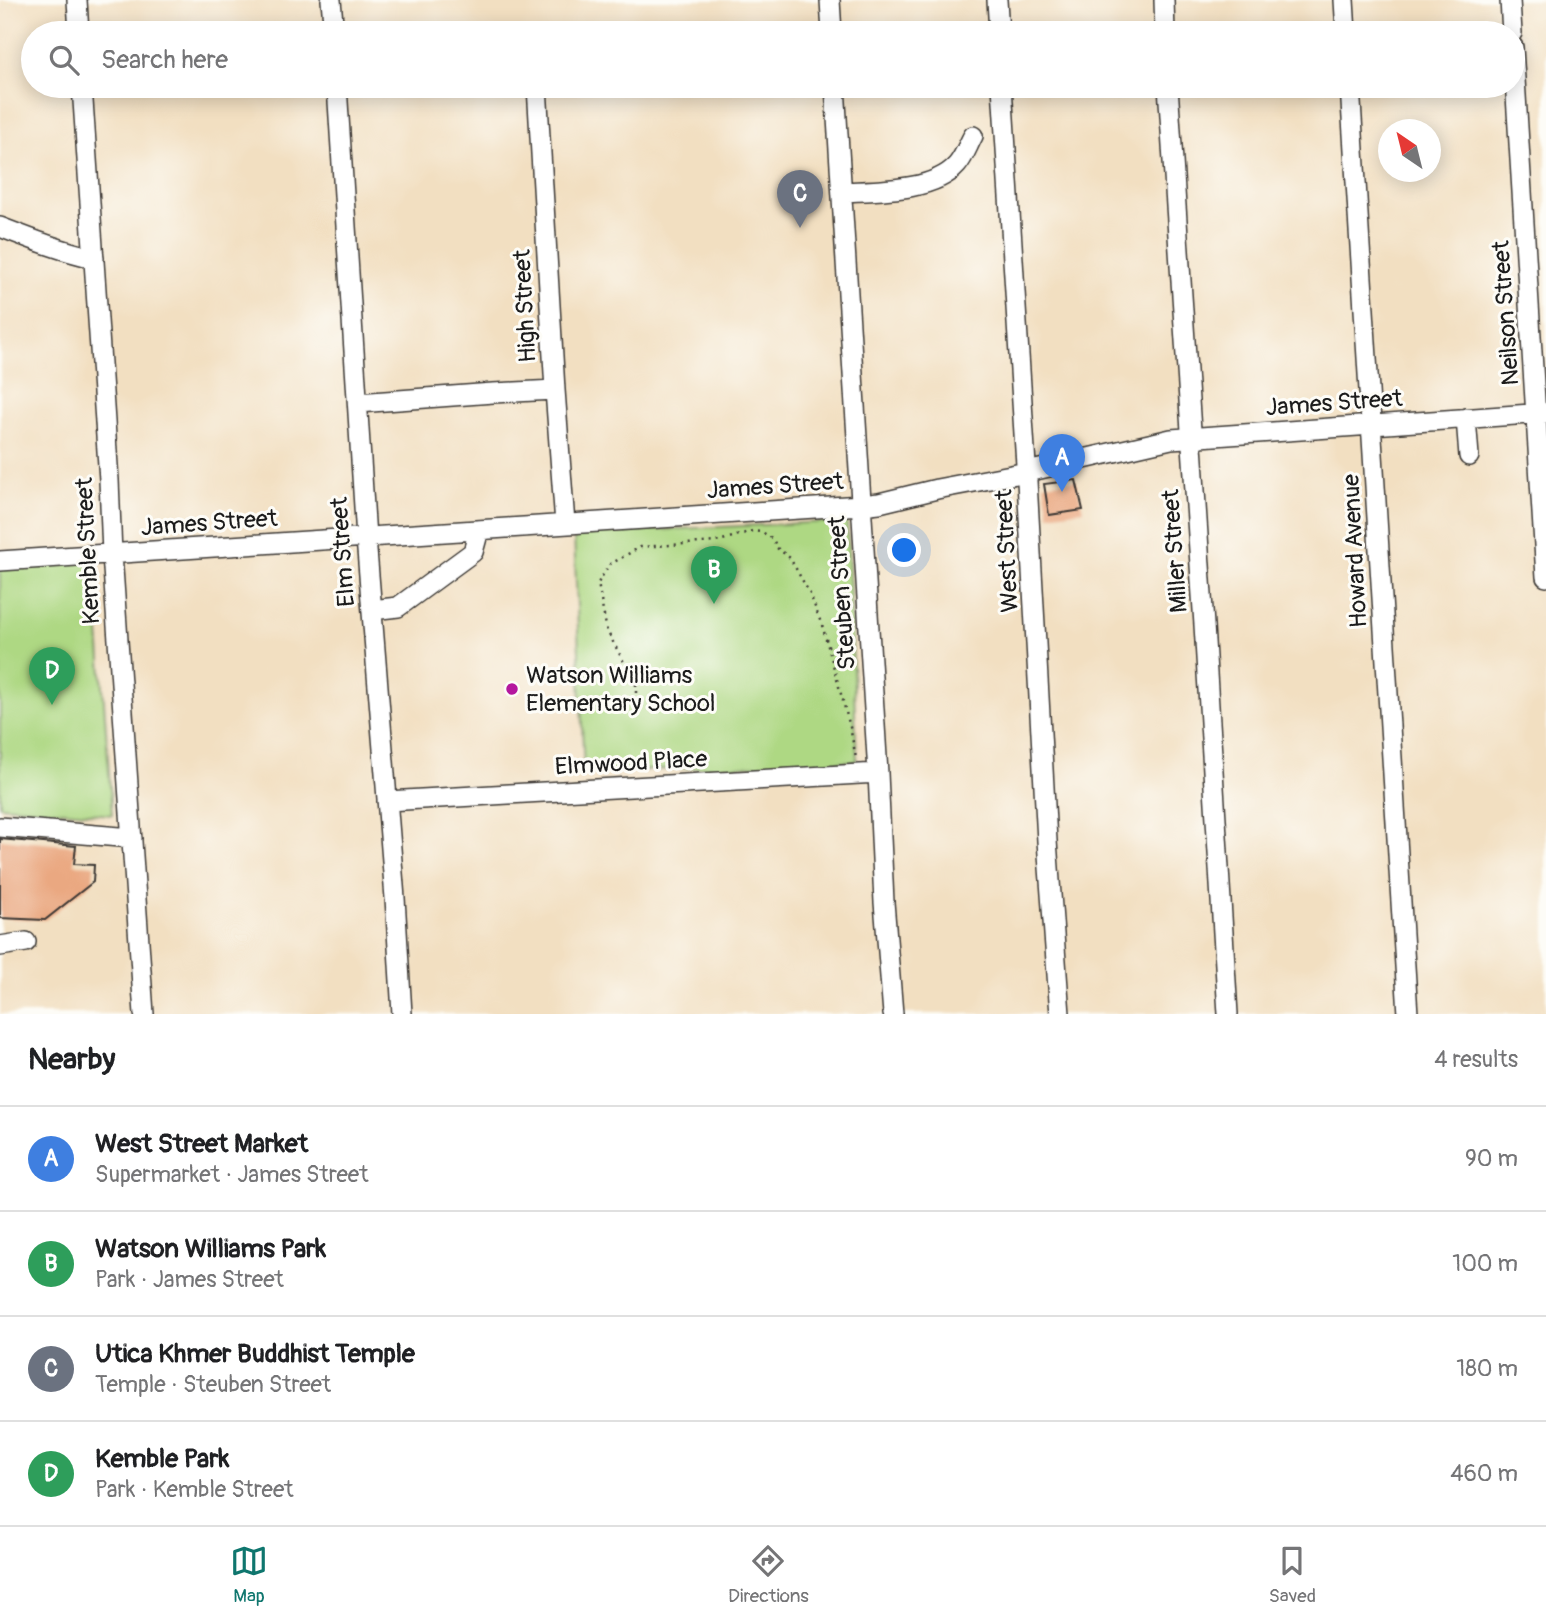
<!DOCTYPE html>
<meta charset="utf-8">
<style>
body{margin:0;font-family:Pangolin,sans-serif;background:#f6f6f6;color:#202124}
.compass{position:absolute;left:1378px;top:119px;width:63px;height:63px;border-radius:50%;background:#fff;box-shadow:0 4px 18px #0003;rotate:325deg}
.you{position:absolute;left:905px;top:551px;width:24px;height:24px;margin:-18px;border:5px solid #fff;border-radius:50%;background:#1a73e8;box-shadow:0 0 0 10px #1a73e833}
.badge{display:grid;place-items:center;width:46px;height:46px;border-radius:50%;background:#0f766e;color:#fff;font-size:23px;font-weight:700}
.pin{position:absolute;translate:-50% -58px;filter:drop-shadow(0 2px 4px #0008)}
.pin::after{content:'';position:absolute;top:37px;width:24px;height:21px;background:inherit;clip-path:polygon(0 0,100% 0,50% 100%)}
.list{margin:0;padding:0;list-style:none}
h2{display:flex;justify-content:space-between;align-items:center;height:91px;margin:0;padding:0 28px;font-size:30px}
h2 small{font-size:23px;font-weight:400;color:#757577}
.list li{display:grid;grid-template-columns:46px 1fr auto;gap:21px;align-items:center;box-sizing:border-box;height:105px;padding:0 28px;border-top:2px solid #e0e0e0}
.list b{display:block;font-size:26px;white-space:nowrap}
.list p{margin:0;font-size:23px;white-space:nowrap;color:#757577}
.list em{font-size:23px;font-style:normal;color:#757577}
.icon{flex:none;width:38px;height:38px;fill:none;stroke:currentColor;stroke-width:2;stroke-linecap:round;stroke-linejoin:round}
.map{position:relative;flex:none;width:1546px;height:1014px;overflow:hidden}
.search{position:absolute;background:#fff;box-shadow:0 4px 18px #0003;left:21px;right:21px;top:21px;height:77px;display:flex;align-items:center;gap:18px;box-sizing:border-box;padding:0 24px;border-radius:38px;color:#757577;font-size:26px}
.sheet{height:511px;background:#fff}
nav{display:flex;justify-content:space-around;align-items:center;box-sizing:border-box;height:98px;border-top:2px solid #e0e0e0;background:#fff;font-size:19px;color:#757577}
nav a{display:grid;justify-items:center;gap:4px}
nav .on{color:#0f766e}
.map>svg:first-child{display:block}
</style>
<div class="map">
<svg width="1546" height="1014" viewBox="0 0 1546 1014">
<rect width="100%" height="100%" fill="#fdfcf7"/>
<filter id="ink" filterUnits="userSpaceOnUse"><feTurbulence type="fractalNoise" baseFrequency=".0143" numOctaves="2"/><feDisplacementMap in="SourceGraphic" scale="14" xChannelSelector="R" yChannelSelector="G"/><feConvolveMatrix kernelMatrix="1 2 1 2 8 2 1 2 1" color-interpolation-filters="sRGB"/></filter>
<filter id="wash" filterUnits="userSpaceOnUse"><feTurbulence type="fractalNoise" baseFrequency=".00686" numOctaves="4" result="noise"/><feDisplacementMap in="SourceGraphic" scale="28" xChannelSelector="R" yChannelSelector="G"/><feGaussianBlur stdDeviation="1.57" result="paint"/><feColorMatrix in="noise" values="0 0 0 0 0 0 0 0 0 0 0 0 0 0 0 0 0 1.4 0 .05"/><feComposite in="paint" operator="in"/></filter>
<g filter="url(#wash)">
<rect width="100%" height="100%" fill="#f2dfc1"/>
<path fill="#aed883" stroke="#657a50" stroke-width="2" d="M847 521 857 761 584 773 574 534Z
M94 560 112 815 0 806V567Z"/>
<g id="blocks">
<path fill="#eaa881" d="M1076 480 1083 510 1049 515 1044 484Z
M0 839 76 846 74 864 94 865 93 882 45 920 0 918Z"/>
</g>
</g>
<g filter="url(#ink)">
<use href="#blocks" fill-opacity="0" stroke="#3c3935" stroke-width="2"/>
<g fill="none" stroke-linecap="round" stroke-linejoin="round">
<defs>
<path id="minor" d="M77 0 79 33
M331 0 334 33
M830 0 832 33
M997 0 999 33
M1164 0 1165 33
M1344 0 1346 33
M1510 0 1512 33
M1513 47 1546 577
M82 86 109 480 112 554 144 1014
M337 86 366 538 395 898 402 1014
M537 86 555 390 565 524
M835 86 878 773 884 902 893 1014
M1002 86 1027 481 1047 841 1060 1014
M1168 86 1204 625 1228 1014
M1350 86 1408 1014
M842 192C876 190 933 192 957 165 964 157 968 145 973 136
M0 227C31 239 62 251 94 258
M358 403 493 393 555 390
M1466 418 1469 456
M0 561 861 505 879 503 937 489 1027 472 1171 439 1546 413
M372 610 398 607 473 552 479 530
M387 801 878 773
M0 827 132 838
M0 946 26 942"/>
</defs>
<use href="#minor" stroke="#3c3935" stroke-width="22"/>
<path stroke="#3c3935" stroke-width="2.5" stroke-dasharray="2 5" stroke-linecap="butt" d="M636 700V684L607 631 602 606 598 583 609 565 640 547 716 542 752 531 762 532 773 539 777 548 790 558 810 594 823 628 850 727 856 758"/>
<use href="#minor" stroke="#fff" stroke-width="19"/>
</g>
</g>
<circle fill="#b5179e" stroke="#fdfcf7" stroke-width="2.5" cx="512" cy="689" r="7"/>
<g text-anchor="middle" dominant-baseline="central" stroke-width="6" stroke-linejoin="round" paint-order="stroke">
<g font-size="24" fill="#1c1c1c" stroke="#fdfcf7">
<text transform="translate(525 306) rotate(-93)">High Street</text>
<text transform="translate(1506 313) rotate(-94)">Neilson Street</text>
<text transform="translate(1334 403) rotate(-4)">James Street</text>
<text transform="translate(775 486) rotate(-4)">James Street</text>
<text transform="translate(209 523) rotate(-4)">James Street</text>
<text transform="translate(88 551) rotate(-93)">Kemble Street</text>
<text transform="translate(1007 551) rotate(-93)">West Street</text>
<text transform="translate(1175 551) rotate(-94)">Miller Street</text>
<text transform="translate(1355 551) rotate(-93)">Howard Avenue</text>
<text transform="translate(343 552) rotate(-94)">Elm Street</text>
<text transform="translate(842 593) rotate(-94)">Steuben Street</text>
<text transform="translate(631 763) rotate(-3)">Elmwood Place</text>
</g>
<g font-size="24" fill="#1c1c1c" stroke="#fdfcf7" text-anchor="start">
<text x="526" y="675">Watson Williams<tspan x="526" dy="28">Elementary School</tspan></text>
</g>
</g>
</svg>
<svg class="compass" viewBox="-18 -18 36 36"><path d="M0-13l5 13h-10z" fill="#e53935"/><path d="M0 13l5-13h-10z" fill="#757577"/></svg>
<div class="you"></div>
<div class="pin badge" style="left:1062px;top:492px;background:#3f7fe0">A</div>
<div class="pin badge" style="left:714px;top:604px;background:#2e9e5b">B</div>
<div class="pin badge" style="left:800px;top:228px;background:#6b7280">C</div>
<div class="pin badge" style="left:52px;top:705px;background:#2e9e5b">D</div>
<div class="search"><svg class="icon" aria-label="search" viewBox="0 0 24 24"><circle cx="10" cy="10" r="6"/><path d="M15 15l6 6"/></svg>Search here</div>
</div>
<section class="sheet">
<h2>Nearby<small>4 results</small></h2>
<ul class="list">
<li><span class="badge" style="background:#3f7fe0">A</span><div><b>West Street Market</b><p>Supermarket · James Street</p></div><em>90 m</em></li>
<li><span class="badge" style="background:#2e9e5b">B</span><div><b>Watson Williams Park</b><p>Park · James Street</p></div><em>100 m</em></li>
<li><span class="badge" style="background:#6b7280">C</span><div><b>Utica Khmer Buddhist Temple</b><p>Temple · Steuben Street</p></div><em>180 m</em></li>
<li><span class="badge" style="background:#2e9e5b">D</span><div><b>Kemble Park</b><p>Park · Kemble Street</p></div><em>460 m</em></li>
</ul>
</section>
<nav>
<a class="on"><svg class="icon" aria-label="map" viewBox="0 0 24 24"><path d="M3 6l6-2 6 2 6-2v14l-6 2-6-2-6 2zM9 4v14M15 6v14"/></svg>Map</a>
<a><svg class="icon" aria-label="directions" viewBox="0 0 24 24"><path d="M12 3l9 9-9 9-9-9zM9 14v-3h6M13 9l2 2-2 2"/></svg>Directions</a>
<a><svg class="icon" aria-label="saved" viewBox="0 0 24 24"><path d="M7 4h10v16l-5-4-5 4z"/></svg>Saved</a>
</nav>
